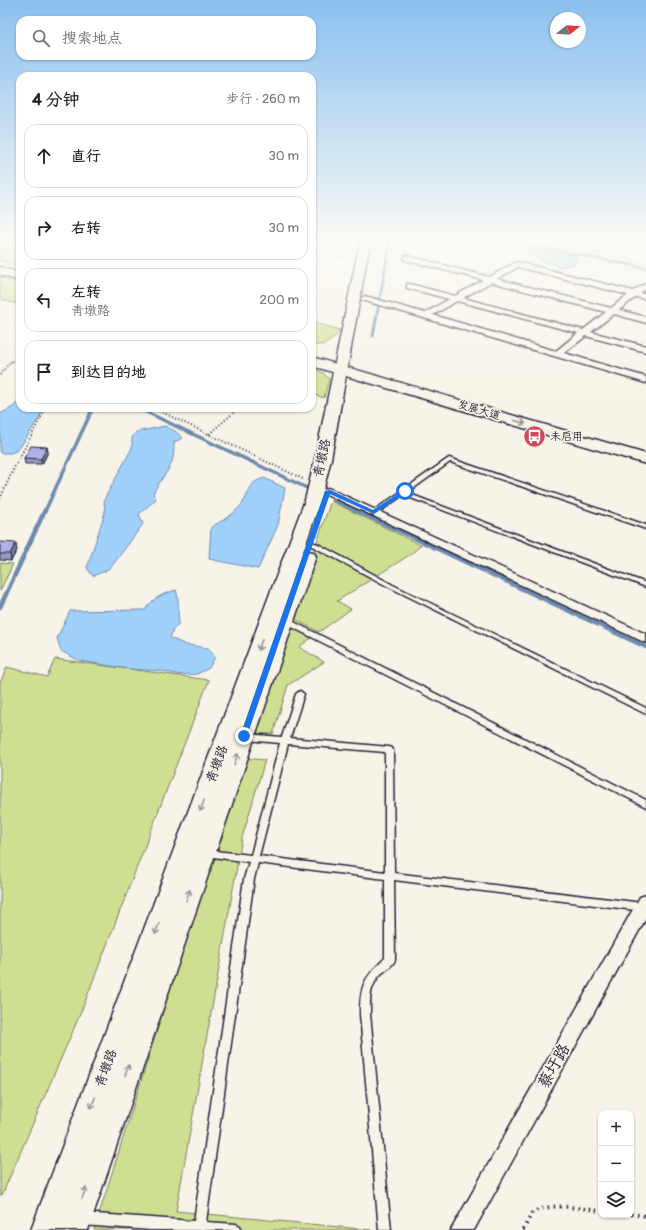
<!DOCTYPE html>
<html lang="zh">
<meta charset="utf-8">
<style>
body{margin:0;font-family:Pangolin,"LXGW WenKai TC",sans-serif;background:#f6f6f6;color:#202124}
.controls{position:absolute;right:12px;bottom:12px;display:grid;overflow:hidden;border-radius:8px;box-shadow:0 1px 3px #0004}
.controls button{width:36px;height:36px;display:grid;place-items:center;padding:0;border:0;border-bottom:1px solid #e0e0e0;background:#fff;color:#202124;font:20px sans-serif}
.compass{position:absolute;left:550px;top:12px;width:36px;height:36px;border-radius:50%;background:#fff;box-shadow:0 1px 3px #0004;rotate:73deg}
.stop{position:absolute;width:12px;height:12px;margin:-9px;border:3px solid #1a73e8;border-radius:50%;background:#fff}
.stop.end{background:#1a73e8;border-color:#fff;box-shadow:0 1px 4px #0008}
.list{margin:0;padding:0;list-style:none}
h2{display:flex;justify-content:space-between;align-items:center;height:52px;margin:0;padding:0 16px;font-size:17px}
h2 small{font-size:13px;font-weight:400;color:#757577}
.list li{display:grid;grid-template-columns:26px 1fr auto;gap:12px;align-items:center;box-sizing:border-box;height:64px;margin:0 8px 8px;padding:0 8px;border:1px solid #e0e0e0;border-radius:12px}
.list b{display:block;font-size:15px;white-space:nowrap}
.list p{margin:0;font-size:13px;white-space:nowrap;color:#757577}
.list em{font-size:13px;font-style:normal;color:#757577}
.icon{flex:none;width:22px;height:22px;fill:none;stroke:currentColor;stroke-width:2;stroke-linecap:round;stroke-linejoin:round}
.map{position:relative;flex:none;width:646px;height:1230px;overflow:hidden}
.search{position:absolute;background:#fff;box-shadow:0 1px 3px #0004;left:16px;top:16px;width:300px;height:44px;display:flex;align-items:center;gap:10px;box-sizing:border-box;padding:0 14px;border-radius:12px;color:#757577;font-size:15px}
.panel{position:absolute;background:#fff;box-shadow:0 1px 3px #0004;left:16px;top:72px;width:300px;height:340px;border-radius:12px}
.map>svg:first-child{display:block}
</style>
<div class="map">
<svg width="646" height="1230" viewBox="0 0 646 1230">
<rect width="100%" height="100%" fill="#f7f3e8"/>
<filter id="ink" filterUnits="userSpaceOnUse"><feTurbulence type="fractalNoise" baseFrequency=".025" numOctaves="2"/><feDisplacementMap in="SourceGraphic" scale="8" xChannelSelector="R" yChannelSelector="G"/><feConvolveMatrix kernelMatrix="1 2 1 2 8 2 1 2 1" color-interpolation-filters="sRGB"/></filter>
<g filter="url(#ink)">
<path fill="#cfdf92" stroke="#788066" d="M0 242 20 243V266L0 261Z
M0 277 20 282V305L0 299Z
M312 322 340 330C333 340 325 348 312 344Z
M312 368 323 373 329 379 324 398 312 394Z
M331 501 421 545 411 554 337 601 351 609 319 632 291 617Z
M0 563 13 564 0 591Z
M289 625 311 638 299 647 324 662 288 685 273 734 252 733Z
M55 659 209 680 81 1012 2 1195H0V683L7 667 47 677Z
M243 758 265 760 242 838 176 1211 371 1230H94Z"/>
<path fill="#a0d1fd" stroke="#6e8baf" d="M527 248 576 257 578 260 575 264 558 267 550 262H544L524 249Z
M20 400V408H42L40 417 18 450 11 453H0V414L13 407Z
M165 426 175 431 183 438 174 442C174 447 174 453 173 458 170 472 158 481 153 494L156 499 139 514 143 524 112 566 105 571 93 576 87 568 105 512 104 500 132 448V438L136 432Z
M264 478 285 488 278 525 258 569 209 559 211 527C222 521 237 513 244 501 251 489 248 483 264 478Z
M176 590C180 601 177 612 179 623L173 630 170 638 186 645 208 648 215 657 209 668 197 674 181 675 161 671 130 669 80 661 61 651 57 638 70 611 145 610C153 598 162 594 176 590Z"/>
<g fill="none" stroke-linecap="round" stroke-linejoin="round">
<path stroke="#6e8baf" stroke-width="3" d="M512 242 646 268
M373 336 390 242"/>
<path stroke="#6e8baf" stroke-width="3.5" d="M144 411 309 489
M333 500 357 511
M45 511 93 408"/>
<path stroke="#6e8baf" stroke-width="4.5" d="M355 510 646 647
M0 607 45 510"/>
<defs>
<path id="lane" d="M449 458 646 525V529L450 462 407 493 646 583V587L403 495 376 514H372L371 513 372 512Z
M311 542 318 544 393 585 646 708V714L389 587 314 547 309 545 308 544 309 543Z
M282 618H286L646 800V807L282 622 280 620Z
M300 691 304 694 290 738 389 747 392 748 393 750 394 873 643 903 646 904V910L643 911 394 880 395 960C392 966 386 970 381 974 369 987 370 998 370 1014L391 1230H379L360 1014C360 985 364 978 385 958V879L258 863 254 879 206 1222 236 1224 240 1226 242 1230H151L82 1225 78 1223 76 1219 78 1215 82 1213 194 1221 244 879 249 862 206 856 203 855 202 853 203 851 206 850 251 855 280 743 246 740 243 739 242 737 243 735 246 734 282 737 296 694ZM288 744 385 752V872L259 856Z"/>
<path id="street" d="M405 256H408L489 277 517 262 633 291 646 283V289L640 293 646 295V299L636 297 619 310 646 317V323L614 314 591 332 646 346V352L586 336 564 353 646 377V383L362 300 361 298 365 296 425 313 449 299 407 288V284H410L455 296 483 280 405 260ZM518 267 628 295 611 308 497 279ZM491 282 606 312 583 330 463 298ZM457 301 578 333 556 351 433 315Z
M328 488 646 634V643L324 493 322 491Z
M646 895V918L474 1230H451L640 897Z"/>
<path id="secondary" d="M360 242H370L331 459 321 500 303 552 307 551 313 552 316 556 88 1230H31L305 500 315 459Z"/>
<path id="primary" d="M0 267 20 273V281L0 275Z
M312 357 646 454V464L312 366Z"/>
</defs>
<use href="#lane" stroke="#22223b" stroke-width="3"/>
<use href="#street" stroke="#22223b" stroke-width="3"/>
<use href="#secondary" stroke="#22223b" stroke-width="3"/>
<use href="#primary" stroke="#22223b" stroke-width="3"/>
<path stroke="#22223b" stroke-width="1.5" stroke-dasharray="0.5 2" stroke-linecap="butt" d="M539 242 646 263
M572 249 579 242
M312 255 350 258
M10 362 20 358"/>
<path stroke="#22223b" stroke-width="2" stroke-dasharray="1 2.5" stroke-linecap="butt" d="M0 375 10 362 13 361
M153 408 303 479
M209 434 239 408
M0 499 14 468 46 408"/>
<path stroke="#22223b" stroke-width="4" stroke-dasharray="1.5 4.5" stroke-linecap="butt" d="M631 1214 646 1216
M523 1230 532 1213C552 1201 579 1209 601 1211"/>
<use href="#lane" fill="#f7f3e8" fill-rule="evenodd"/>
<use href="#street" fill="#f7f3e8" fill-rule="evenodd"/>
<use href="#secondary" fill="#f7f3e8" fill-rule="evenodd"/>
<use href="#primary" fill="#f7f3e8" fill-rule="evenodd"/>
</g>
<path fill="#969ac4" stroke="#22223b" d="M47 447 48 452 42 464H25L24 458Z
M0 542 17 550 11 561 0 560Z"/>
<path fill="#7a7da0" stroke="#22223b" d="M47 447 48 452 42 464 41 459Z
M16 543 17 550 11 561 10 554Z"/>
<path fill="#afb3e4" stroke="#22223b" d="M31 446 47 447 41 459 24 458Z
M0 542 16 543 10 554H0Z"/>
<defs><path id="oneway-shaft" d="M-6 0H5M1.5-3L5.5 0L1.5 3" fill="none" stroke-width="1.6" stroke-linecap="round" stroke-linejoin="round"/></defs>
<g stroke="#97959a">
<use href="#oneway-shaft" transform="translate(520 422) rotate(16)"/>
<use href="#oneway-shaft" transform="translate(260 645) rotate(110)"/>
<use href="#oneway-shaft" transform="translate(236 759) rotate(-71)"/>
<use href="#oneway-shaft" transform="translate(202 806) rotate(110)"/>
<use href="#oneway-shaft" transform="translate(188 895) rotate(-71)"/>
<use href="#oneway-shaft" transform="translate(157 929) rotate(110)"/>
<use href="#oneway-shaft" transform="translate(127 1070) rotate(-71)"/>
<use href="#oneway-shaft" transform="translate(93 1103) rotate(110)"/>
<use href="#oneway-shaft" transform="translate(84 1193) rotate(-71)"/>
</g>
</g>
<linearGradient id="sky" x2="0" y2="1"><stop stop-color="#8bc0f0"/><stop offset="0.58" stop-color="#fbfaf5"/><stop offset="1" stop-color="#fbfaf5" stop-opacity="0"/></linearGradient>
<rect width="646" height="415" fill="url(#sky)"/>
<path fill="#1a73e8" d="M405 489 407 490V492L374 514 330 494 247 736 244 739 241 738 240 736 325 491 330 490 373 510Z"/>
<defs>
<symbol id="bus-disc" viewBox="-11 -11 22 22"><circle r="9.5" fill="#d1495b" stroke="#f7f3e8"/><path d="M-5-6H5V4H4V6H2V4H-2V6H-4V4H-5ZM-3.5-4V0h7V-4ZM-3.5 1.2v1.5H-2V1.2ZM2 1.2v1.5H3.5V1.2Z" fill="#fff"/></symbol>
</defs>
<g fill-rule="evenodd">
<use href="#bus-disc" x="522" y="424" width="25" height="25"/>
</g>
<g text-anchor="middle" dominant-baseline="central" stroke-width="3.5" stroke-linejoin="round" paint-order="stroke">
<g font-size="11" fill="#22223b" stroke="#f7f3e8">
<text transform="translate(479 410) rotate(16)">发展大道</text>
</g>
<g font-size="11" fill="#22223b" stroke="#f7f3e8" text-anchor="start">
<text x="550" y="436">未启用</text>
</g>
<g font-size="13" fill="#22223b" stroke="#f7f3e8">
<text transform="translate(322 458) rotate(-78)">青墩路</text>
<text transform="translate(217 764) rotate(-70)">青墩路</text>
<text transform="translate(106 1068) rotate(-70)">青墩路</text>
</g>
<g font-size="16" fill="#22223b" stroke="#f7f3e8">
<text transform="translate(554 1066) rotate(-61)">蔡圩路</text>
</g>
</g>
</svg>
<div class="controls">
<button>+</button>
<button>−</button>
<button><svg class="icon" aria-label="layers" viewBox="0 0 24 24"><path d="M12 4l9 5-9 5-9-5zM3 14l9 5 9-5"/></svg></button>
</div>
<svg class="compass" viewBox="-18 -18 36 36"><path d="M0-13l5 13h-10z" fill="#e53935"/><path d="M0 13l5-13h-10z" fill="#757577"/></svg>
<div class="stop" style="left:405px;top:491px"></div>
<div class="stop end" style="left:244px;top:736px"></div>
<div class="search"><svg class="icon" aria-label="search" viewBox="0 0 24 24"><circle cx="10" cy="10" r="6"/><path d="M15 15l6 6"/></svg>搜索地点</div>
<section class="panel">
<h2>4 分钟<small>步行 · 260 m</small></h2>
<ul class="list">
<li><svg class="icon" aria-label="ahead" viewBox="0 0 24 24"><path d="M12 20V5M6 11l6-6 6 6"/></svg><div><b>直行</b></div><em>30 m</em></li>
<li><svg class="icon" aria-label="right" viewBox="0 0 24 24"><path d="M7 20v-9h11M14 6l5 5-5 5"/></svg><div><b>右转</b></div><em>30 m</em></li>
<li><svg class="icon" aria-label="left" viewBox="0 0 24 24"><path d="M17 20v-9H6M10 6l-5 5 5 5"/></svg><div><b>左转</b><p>青墩路</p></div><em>200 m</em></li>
<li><svg class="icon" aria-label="arrive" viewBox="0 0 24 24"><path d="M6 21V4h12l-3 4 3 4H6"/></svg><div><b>到达目的地</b></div></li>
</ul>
</section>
</div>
